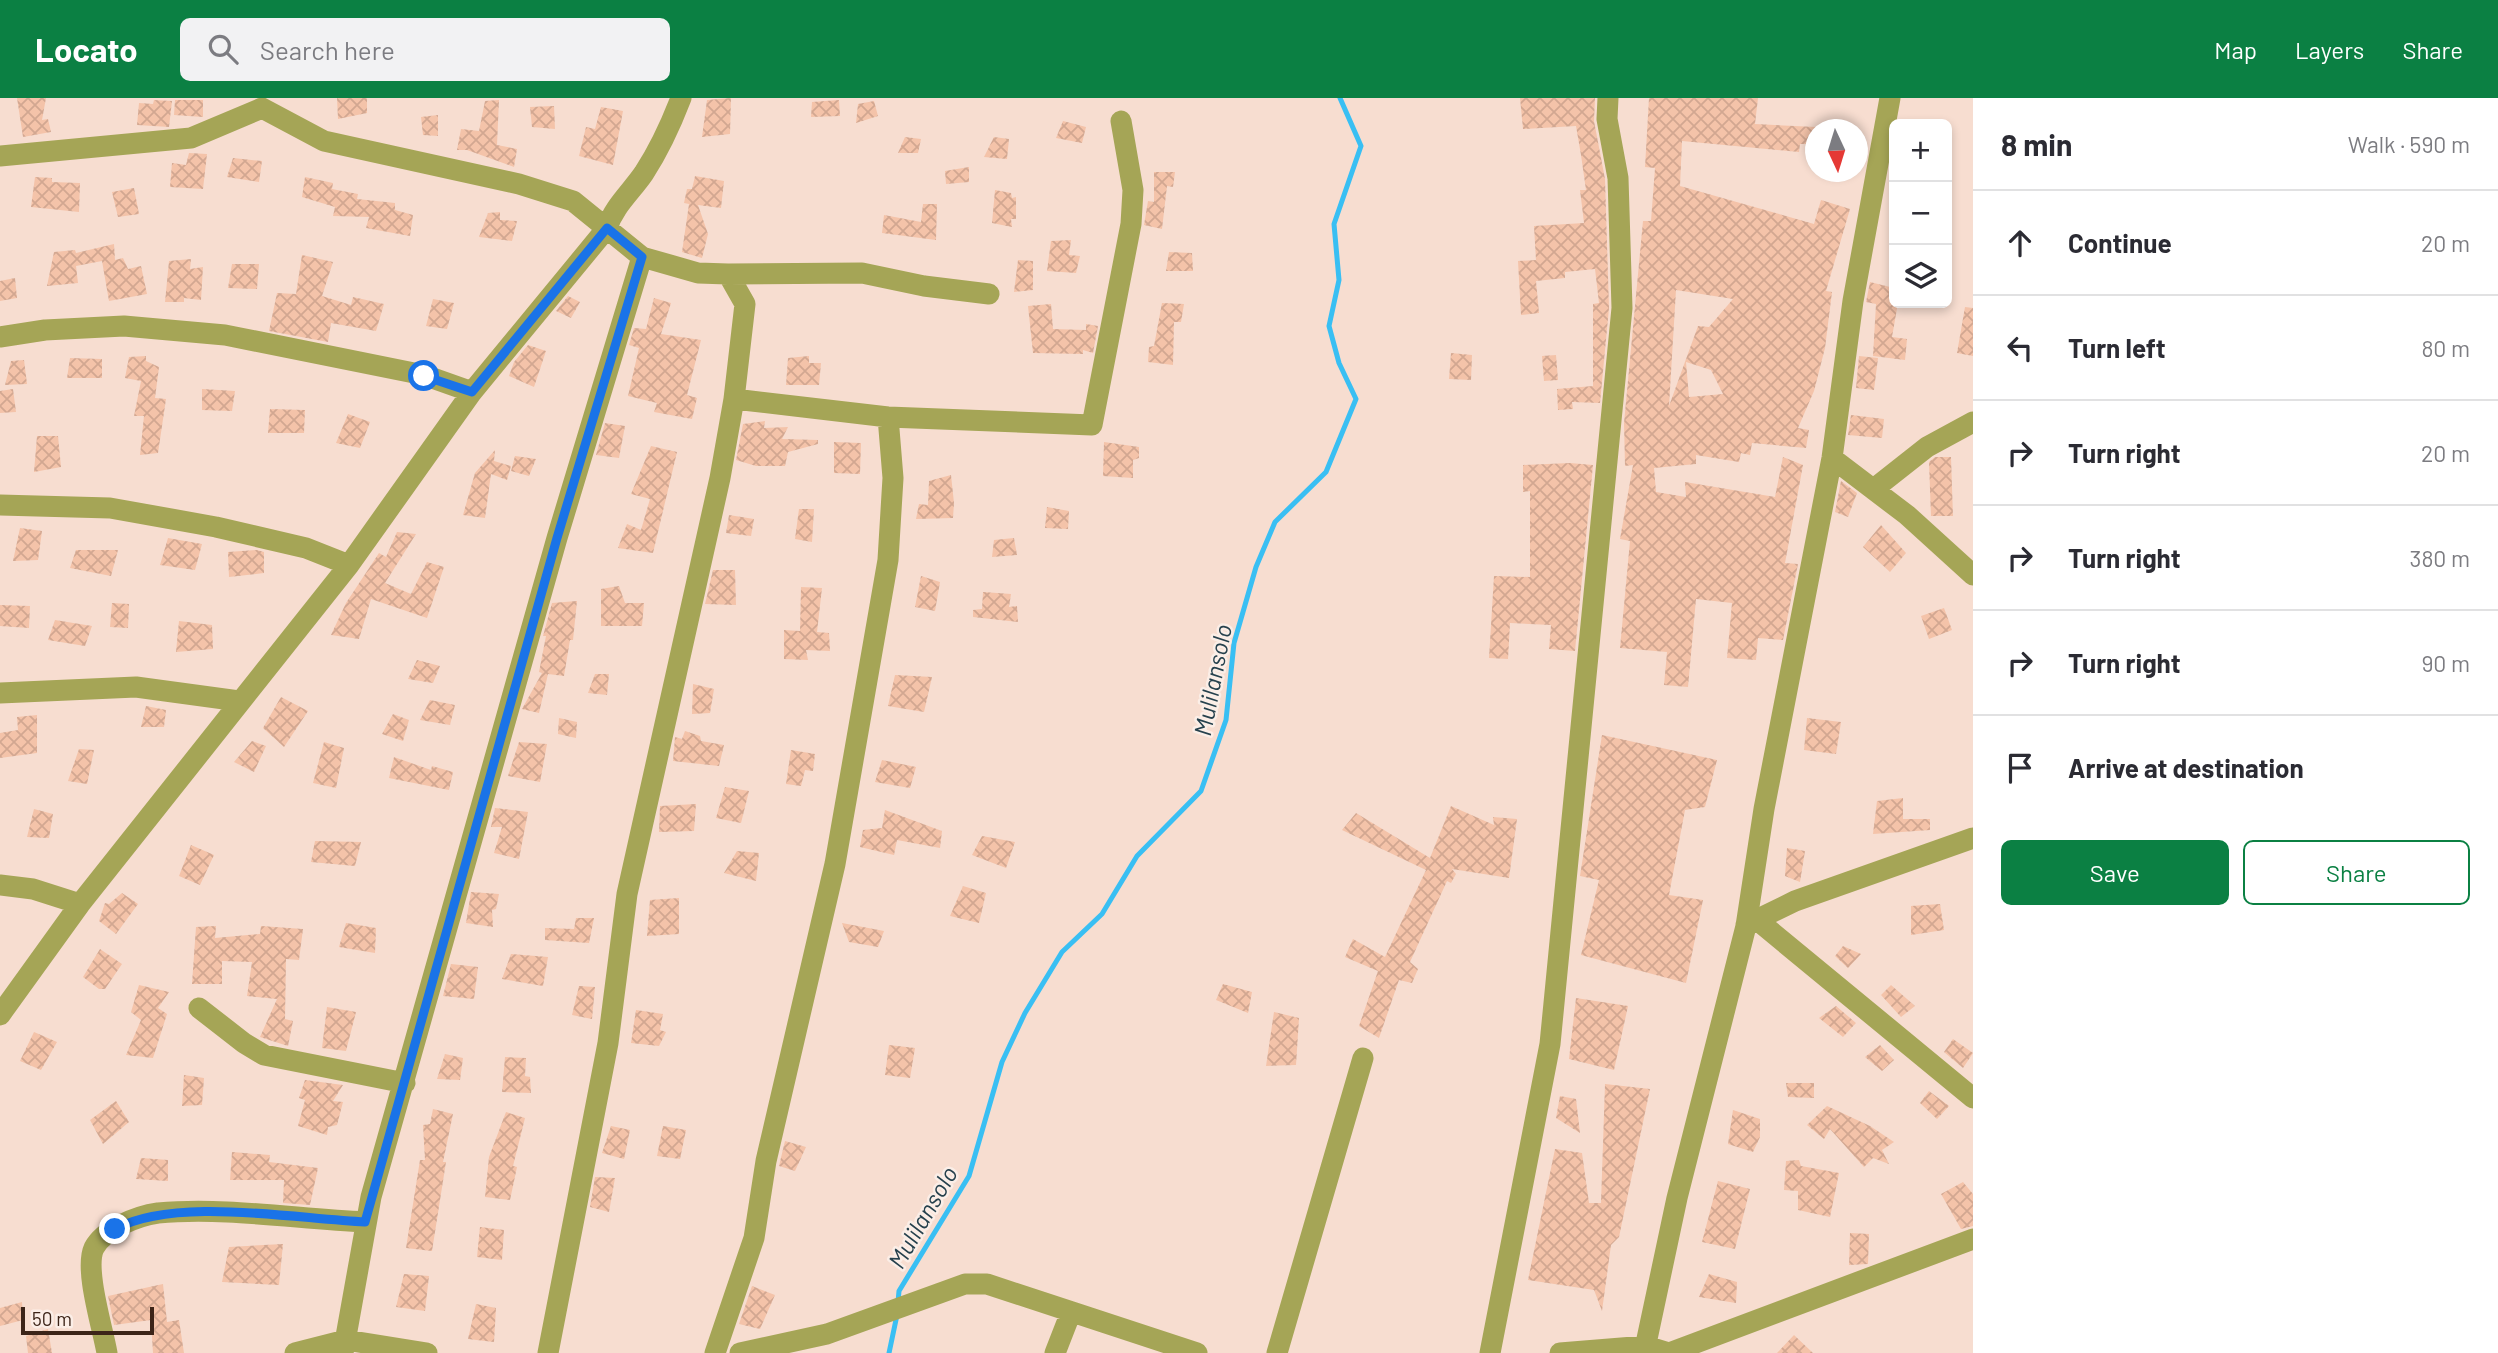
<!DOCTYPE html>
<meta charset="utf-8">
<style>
body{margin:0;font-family:Barlow,sans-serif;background:#f2f2f3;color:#2b2b33}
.controls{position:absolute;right:21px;top:21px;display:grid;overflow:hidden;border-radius:10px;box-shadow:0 4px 10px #0003}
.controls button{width:63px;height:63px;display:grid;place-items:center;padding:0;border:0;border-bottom:2px solid #e1e1e2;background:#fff;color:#2b2b33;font:35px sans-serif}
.compass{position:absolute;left:1805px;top:21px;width:63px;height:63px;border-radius:50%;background:#fff;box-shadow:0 4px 10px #0003;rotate:176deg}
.scale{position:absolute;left:21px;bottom:18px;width:133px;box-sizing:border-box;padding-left:7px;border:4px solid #3c2418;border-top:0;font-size:19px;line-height:24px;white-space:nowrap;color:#3c2418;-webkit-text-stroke:5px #fbeee7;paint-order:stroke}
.stop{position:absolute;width:21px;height:21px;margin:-16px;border:5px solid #1a73e8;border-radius:50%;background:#fff}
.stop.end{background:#1a73e8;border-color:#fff;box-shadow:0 2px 7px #0008}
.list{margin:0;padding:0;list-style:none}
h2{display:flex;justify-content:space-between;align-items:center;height:91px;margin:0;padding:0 28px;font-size:30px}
h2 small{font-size:23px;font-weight:400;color:#7c7c81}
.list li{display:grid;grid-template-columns:46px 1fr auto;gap:21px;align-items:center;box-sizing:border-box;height:105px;padding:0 28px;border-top:2px solid #e1e1e2}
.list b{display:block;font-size:26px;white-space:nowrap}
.list em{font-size:23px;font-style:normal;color:#7c7c81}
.actions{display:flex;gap:14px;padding:21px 28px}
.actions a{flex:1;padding:16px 0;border:2px solid #0b8043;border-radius:10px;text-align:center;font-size:24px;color:#0b8043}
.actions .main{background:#0b8043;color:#fff}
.icon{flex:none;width:38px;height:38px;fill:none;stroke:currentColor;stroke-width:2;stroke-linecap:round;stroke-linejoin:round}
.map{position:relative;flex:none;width:1973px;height:1255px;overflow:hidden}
header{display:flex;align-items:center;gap:42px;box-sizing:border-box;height:98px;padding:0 35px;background:#0b8043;color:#fff}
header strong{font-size:33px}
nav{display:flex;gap:38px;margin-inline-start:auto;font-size:24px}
.search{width:490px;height:63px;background:#f2f2f3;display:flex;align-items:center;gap:18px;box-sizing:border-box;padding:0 24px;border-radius:10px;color:#7c7c81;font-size:26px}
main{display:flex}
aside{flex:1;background:#fff}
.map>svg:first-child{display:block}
</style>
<header>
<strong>Locato</strong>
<div class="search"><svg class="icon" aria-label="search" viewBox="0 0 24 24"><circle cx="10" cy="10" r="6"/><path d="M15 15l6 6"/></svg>Search here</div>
<nav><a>Map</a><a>Layers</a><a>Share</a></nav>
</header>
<main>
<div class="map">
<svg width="1973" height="1255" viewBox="0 0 1973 1255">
<defs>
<pattern id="building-cross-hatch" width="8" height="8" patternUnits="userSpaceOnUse" patternTransform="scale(1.75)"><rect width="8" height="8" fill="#f4c3a9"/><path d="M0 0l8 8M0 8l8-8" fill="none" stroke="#d2a791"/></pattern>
</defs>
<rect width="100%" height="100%" fill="#f7ddd0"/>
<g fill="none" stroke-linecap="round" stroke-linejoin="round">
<path stroke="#39bff3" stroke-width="5" d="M898 1204 899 1193 969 1078 1002 964 1025 915 1062 854 1102 816 1137 758 1201 693 1226 622 1234 545 1256 469 1275 424 1326 374 1356 301 1339 265 1329 228 1339 182 1334 126 1361 48 1340 0
M889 1255 897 1217"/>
</g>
<path fill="url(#building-cross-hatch)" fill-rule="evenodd" d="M17 0H46L42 22 48 21 51 34 23 39Z
M337 0H367V15L338 21Z
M731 0 730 36 702 39 707 2Z
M1520 0H1595L1594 23 1605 81 1609 210 1600 305 1572 304 1573 311 1558 312 1557 291 1593 288V206L1599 205 1595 171 1565 174V180L1536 183 1539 215 1521 217 1518 163 1536 162 1534 128 1584 125 1580 92H1586L1581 57 1576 28 1523 31Z
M1649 0H1758L1755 26 1816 29V46H1800L1799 54 1682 43 1680 88 1814 126 1821 102 1850 111 1826 193 1832 194 1825 250 1814 293 1798 330 1809 332 1806 350 1752 345 1750 357 1741 355 1739 364 1696 357V366L1654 370 1656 394 1686 399 1685 384 1775 399 1783 359 1803 367 1785 465 1798 466 1783 542 1758 540 1756 562 1727 560 1732 505 1696 501 1688 589 1664 587 1667 554 1620 550 1630 443 1620 441 1633 367 1625 368 1624 325 1643 123H1651L1655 70 1645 69ZM1676 192 1733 201 1709 229 1698 228 1669 308ZM1686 264 1711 272 1723 296 1689 299Z
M154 2 172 3 169 29 137 27 139 5 153 6Z
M175 2H203V19L174 17Z
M499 2 497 47 517 51 514 69 467 52H457L461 31 479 33 485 3Z
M839 2 840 18 811 19 812 4Z
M874 3 878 18 856 25 858 6Z
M554 8 555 31 532 29 530 9Z
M601 9 623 13 613 67 579 58 586 29 595 31Z
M438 17V38L423 37 421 19Z
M1063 23 1086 29 1082 45 1056 40Z
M905 39 921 41 918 55H898Z
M994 39 1009 41 1007 61 984 59Z
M189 55 207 56 203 91 170 89 172 65 186 67Z
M233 60 262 63 259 84 227 79Z
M969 69V84L946 86 945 73Z
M1154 74H1175L1173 89 1167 88 1162 131 1144 127 1148 103 1154 104Z
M695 78 724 83 721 110 698 107 708 136 702 160 682 154 689 106 684 105 687 91H692Z
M35 79 52 80V84L80 85 79 114 31 109Z
M305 79 333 85 332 91 358 96 357 101 395 105V112L413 117 410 138 366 130 369 119 333 118 335 109 302 99Z
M134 90 139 116 118 119 112 94Z
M995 92 1011 95 1012 100 1016 99V121H1011L1012 129 992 125Z
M923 106H937L936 142 882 135 884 117 921 124Z
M500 114V122L517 123 512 143 479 139 488 115Z
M1071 142 1069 157 1080 158 1076 175 1047 173 1051 143Z
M114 146 115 162 123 160 128 171 141 168 147 196 109 203 102 163 76 168 78 185 47 188 54 154 75 152 76 155Z
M1169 154 1192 155 1193 173H1166Z
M302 157 333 164 322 198 351 207 353 199 384 206 376 233 331 225 328 244 269 233 277 195 296 196Z
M191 161 190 171 203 169 201 202 184 200V204H165L169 163Z
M1018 162 1033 163V192L1014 194Z
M232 166H259L257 191 228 190Z
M15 180 17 200 0 203V183Z
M1870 184 1894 190V205H1898L1892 239 1907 241 1905 262 1873 258 1876 206 1866 204Z
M568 198 580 204 571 220 556 213Z
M654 200 671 205 661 236 701 242 687 297 697 300 692 321 654 314 657 305 628 298 639 250 629 247 634 230 646 231Z
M433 201 454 205 447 231 426 228Z
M1162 205 1184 206 1181 224H1174L1173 267 1148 264 1149 249 1154 248Z
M1051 206 1053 231 1086 232V226L1098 228 1093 255 1083 252V256L1033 255 1028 208Z
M1965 209 1973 210V258L1957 255Z
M528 247 546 253 534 289 509 278 514 264Z
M1451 255 1472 257 1471 282 1449 281Z
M1556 257 1558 282 1544 283 1542 258Z
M146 258V263L159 269 155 300 166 301 158 355 140 357 144 318H134L141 283 125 280 129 259Z
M809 258V265H821L819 287H786L788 260Z
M1859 258 1878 260 1874 292 1856 290Z
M70 260 102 261V280H67Z
M24 262 27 286 5 287 11 263Z
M13 291 16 314 0 315V293Z
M202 291 235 293 232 313 202 312Z
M270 311 305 312 304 335H268Z
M348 316 370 324 360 350 336 345Z
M1851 317 1884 321 1882 340 1848 337Z
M765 323 764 330 788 329 782 341 818 342V346L788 354 785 368H756L736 362 743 326Z
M605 325 625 328 619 360 596 357Z
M37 338H58L61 369 34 374Z
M834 344 861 345 860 376 834 375Z
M1104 344 1139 349V360L1133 362V380L1103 378Z
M651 348 677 354 653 455 618 450 627 426 641 432 650 401 631 396Z
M495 352 494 363 511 368 507 382 491 376 485 420 463 417 475 375Z
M515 358 536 361 529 378 511 373Z
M1935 359H1951L1953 418H1931L1929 364Z
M1570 365 1593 367 1575 553 1549 551 1551 527 1510 525 1508 561 1489 560 1494 478 1530 479V393L1523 394V367Z
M951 377 954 405 953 420 916 421 919 406 928 407 929 383Z
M1841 383 1857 395 1848 419 1835 414Z
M1047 409 1069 413 1068 431 1045 430Z
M799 411H814L812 444 795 441Z
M729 417 754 421 751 438 726 435Z
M1881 427 1906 455 1890 474 1863 449Z
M20 430 42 433 38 462 13 463Z
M397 434 416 436 385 485 411 496 427 464 444 469 427 520 371 501 359 541 331 537 346 505 379 455 386 459Z
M168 440 202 446 195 472 160 467Z
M1014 440 1017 457 992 459 994 442Z
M76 452H118L111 478 70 470Z
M257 452 264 454V475L229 479 228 454Z
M713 472H735L736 507 705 506Z
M921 478 940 484 935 513 915 509Z
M619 488 625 505H644L642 528H601V491Z
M801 489 822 490 817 534 829 535 830 553 806 552 808 562 784 561V532L800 533Z
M983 494 1011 496 1009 509 1017 508 1018 524 973 519V512L982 511Z
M577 503 573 542H570L564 578 548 576 539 615 522 611 542 575 539 574 546 538H543L552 505Z
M112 505 129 506 128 530 110 529Z
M0 507 30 508 29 530 0 528Z
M1944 510 1952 532 1929 541 1921 518Z
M55 522 92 528 85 548 48 542Z
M179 523 212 527 213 551 176 554Z
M417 562 440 568 433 585 408 581Z
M595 576H609L607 597 588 595Z
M895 577 932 579 924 614 888 608Z
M693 586 714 591 710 615 692 616Z
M281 599 308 613 284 649 263 630Z
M430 602 455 607 450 627 420 622Z
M146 608 166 612 164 629H141Z
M393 616 409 622 403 643 382 636Z
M37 617V655L0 660V635L18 632 17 619Z
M559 620 577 624 576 640 558 636Z
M1807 620 1841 624 1836 656 1804 652Z
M685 633 700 638 701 643 724 647 719 668 673 663 675 639 682 641Z
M1602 637 1717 662 1705 709 1685 712 1669 797 1703 802 1686 885 1581 857 1599 782 1580 778Z
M252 643 266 648 254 674 234 664Z
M324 644 344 650 336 690 313 685Z
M519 644 547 646 540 684 508 678Z
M79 651 94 652 87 686 68 683Z
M791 652 815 656 813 673 805 672 801 688 786 686Z
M394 659 431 672 432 668 453 674 449 692 389 680Z
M882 662 916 669 910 690 875 684Z
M725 689 749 693 741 725 716 720Z
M1903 700V721H1930V732L1873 736 1877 703Z
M696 706 694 733 659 734 660 708Z
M1451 708 1494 727 1493 719 1517 721 1509 780 1452 771 1456 776 1451 785 1447 783 1410 864 1418 871 1412 885 1399 882 1379 940 1359 928 1378 873 1345 859 1353 841 1385 859 1426 772 1342 732 1356 715 1430 760Z
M495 710 528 714 519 761 494 755 502 729H491Z
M34 711 53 716 49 740 27 739Z
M885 712 942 733 940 750 897 742 894 757 860 749 863 732 882 730Z
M982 738 1015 744 1006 770 972 757Z
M315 743 361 744 355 768 311 764Z
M191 747 214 757 200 787 179 778Z
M1787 750 1805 753 1800 784 1785 778Z
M737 753 759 755 756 783 724 775Z
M963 788 986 795 979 825 950 818Z
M471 794 499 796 496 811 492 812 493 829 466 825Z
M122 795 138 806 116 836 99 823 105 805 109 806Z
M679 800V836L647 838 650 802Z
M1940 806 1944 832 1911 837V808Z
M576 820H594L589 845 545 842V830L574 831Z
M346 825 376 830 375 855 339 849Z
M842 825 884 833 878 849 849 844Z
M216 828 215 840 260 836 261 828 303 831 299 862 286 861 285 921 293 923 288 948 260 939 277 901 247 898 252 864 222 863V886H192L196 829Z
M1843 848 1861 856 1848 870 1835 858Z
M100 851 122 866 105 891H99L83 879Z
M511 856 548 859 543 888 502 881Z
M451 866 478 869 474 901 443 898Z
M1223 886 1252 894 1248 915 1216 902Z
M139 887 169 894 158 910 167 916 153 960 126 957 141 922 131 914Z
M1891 887 1915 908 1901 919 1881 897Z
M579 888 595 889 592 921 572 917Z
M1576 900 1628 908 1614 972 1569 961Z
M1836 908 1856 925 1843 939 1819 920Z
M327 909 356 914 346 953 322 950Z
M636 912 663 916 660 932 666 934 659 948 631 945Z
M1274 914 1299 920 1296 967 1266 968Z
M34 934 57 944 41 972 20 963Z
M1953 941 1973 955 1963 970 1944 954Z
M889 947 915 950 910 980 885 977Z
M1880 947 1894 962 1882 973 1865 959Z
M445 956 463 960 460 982 437 981Z
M505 959 526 960 525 978 530 979 531 995 502 994Z
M184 977 204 980 202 1007 182 1008Z
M305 982 343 987 333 1003 343 1004 337 1027 328 1029 327 1037 298 1028 305 1002 299 1000Z
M1786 985H1814V1000L1788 999Z
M1605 986 1650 991 1619 1139 1611 1147 1602 1213 1594 1192 1528 1182 1555 1051 1582 1055 1589 1105H1601Z
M1929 993 1949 1008 1937 1021 1920 1005Z
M1560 998 1576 1001 1580 1035 1556 1020Z
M116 1003 129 1024 103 1046 90 1022Z
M1827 1008 1870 1028 1894 1044 1882 1052 1889 1066 1873 1060 1864 1069 1830 1031 1824 1041 1807 1027Z
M433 1011 453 1016 443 1064H446L432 1153 406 1150 420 1062H425L423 1027 430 1026Z
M1733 1012 1760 1021V1039L1753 1054 1728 1046Z
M506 1014 525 1020 513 1068 517 1069 510 1102 485 1099 489 1059Z
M611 1028 630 1032 624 1061 602 1055Z
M663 1028 686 1032 680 1061 657 1058Z
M785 1043 806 1049 795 1073 779 1068Z
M232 1054 270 1057 269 1064 318 1070 310 1107 283 1105 284 1082H230Z
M141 1060 168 1062V1083L136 1081Z
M1799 1062 1801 1068 1839 1075 1830 1119 1798 1112V1093L1784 1092 1786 1063Z
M595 1079 615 1080 609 1114 590 1109Z
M1718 1083 1750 1091 1735 1151 1702 1144Z
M1963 1084 1973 1096V1128L1961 1131 1941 1096Z
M480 1129 504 1132 502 1162 477 1159Z
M1850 1135 1869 1136 1868 1166 1849 1167Z
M283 1146 279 1187 222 1184 229 1149Z
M404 1176 429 1178 425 1213 396 1209Z
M1709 1176 1737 1184 1736 1205 1699 1199Z
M163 1186 167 1224 179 1222 184 1255H153L151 1222 114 1227 108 1198Z
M752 1188 775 1197 760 1231 739 1226Z
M22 1204 23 1222 0 1228V1210Z
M476 1206 496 1210 494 1244 468 1241Z
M48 1231 52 1255H28L26 1238Z
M1794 1237 1813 1255H1777Z"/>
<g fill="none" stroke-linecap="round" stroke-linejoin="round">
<path stroke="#a5a556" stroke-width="21" d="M0 58 191 40 262 10 324 43 519 86 573 103 642 159 698 175 728 176 745 206 734 301 888 319 1092 327 1131 126 1133 92 1121 23
M728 176 862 175 924 188 989 196
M0 239 45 232 124 228 225 237 424 277 472 294
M1832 360 1907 417 1973 477
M1875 390 1927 349 1973 324
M0 407 110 410 216 429 306 450 349 467
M0 595 136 589 239 603
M0 787 33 791 80 806
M1757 822 1973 1000
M1746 827 1795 803 1973 740
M199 910 244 945 264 957 405 985
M0 917 80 806 349 467 472 294 607 130C614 108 631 94 644 75 659 52 671 26 681 0
M107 1255C103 1231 84 1171 94 1150 104 1131 137 1118 158 1115 226 1109 297 1121 365 1124
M295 1255 346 1242 427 1255
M343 1255 371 1099 557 440 642 159
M548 1255 608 945 627 796 720 380 734 301
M715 1255 754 1140 766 1063 835 766 888 462 893 380 888 319
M740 1255 827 1236 965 1186H987L1197 1255
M1055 1255 1071 1214
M1277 1255 1363 960
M1490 1255 1550 946 1622 210 1618 80 1607 21 1608 0
M1560 1255 1646 1248 1669 1255 1973 1141
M1644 1255 1677 1100 1746 828 1764 711 1832 360 1853 203 1890 0"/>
</g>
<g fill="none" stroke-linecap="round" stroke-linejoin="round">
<path stroke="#1a73e8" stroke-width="9" d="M115 1131C176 1098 295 1121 365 1124L557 440 642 159 607 130 472 294 424 278"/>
</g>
<g text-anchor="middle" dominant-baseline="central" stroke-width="5" stroke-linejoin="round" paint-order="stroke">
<g font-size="24" font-style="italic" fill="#26414d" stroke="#fbeee7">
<text transform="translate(1212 582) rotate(-79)">Mulilansolo</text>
<text transform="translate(922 1119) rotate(-60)">Mulilansolo</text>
</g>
</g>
</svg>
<div class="controls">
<button>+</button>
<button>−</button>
<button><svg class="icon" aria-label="layers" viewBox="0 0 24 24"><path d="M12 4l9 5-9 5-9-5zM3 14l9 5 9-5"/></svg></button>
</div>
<svg class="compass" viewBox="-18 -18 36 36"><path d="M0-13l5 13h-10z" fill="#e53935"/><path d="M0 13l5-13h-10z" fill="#7c7c81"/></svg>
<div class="scale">50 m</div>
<div class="stop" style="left:424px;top:278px"></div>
<div class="stop end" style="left:115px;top:1131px"></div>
</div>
<aside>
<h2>8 min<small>Walk · 590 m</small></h2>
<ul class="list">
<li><svg class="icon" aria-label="ahead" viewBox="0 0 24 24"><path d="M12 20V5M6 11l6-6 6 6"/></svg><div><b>Continue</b></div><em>20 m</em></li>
<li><svg class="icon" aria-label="left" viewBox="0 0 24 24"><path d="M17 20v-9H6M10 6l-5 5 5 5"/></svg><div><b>Turn left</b></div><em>80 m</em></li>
<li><svg class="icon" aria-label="right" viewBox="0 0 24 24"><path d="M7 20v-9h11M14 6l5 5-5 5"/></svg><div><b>Turn right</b></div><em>20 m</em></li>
<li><svg class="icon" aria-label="right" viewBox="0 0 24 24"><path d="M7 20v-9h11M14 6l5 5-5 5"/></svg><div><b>Turn right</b></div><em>380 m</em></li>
<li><svg class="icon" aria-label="right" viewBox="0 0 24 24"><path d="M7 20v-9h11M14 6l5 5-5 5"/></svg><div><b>Turn right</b></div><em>90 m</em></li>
<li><svg class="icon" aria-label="arrive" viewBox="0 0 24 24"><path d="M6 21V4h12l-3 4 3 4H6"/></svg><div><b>Arrive at destination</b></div></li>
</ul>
<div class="actions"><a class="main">Save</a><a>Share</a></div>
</aside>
</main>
